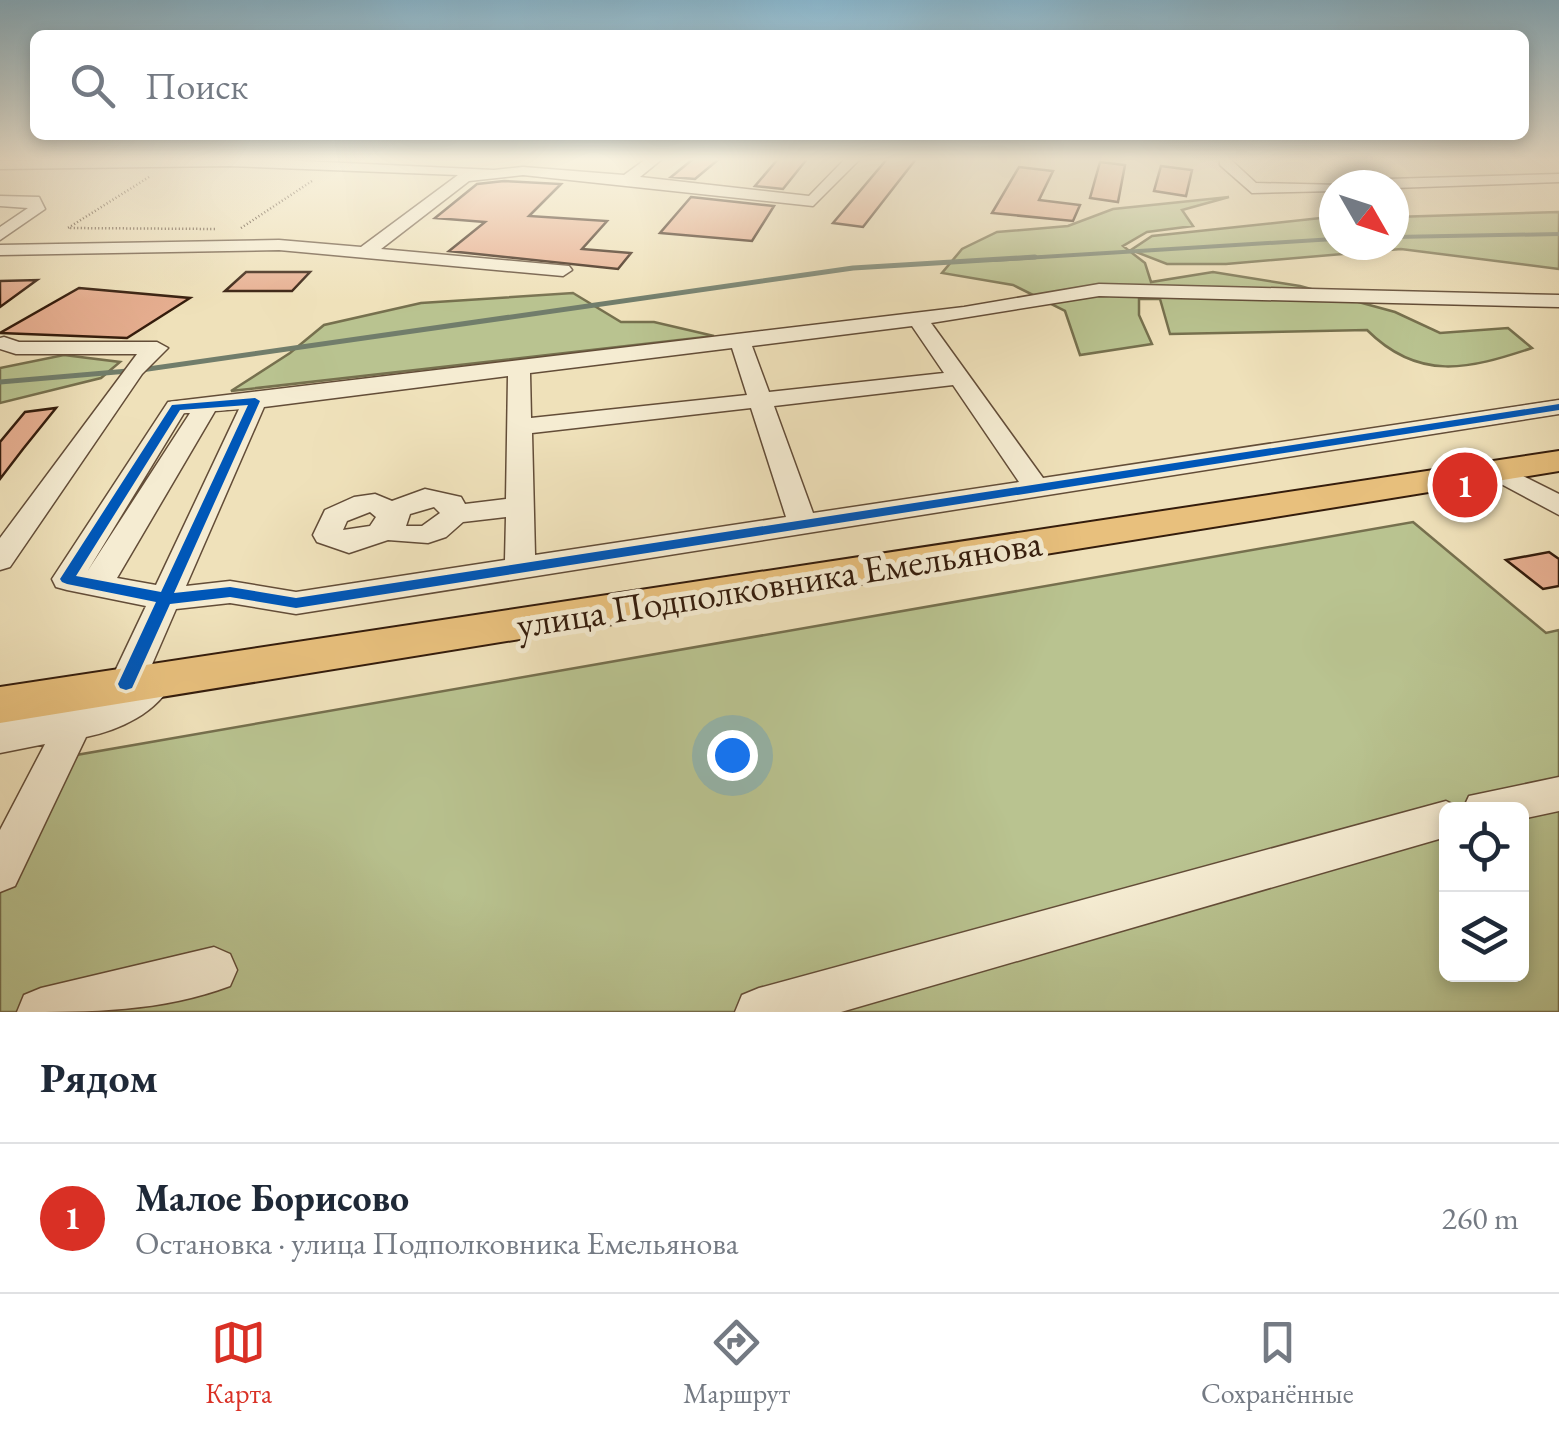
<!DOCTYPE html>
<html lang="ru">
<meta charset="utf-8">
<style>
body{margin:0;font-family:"EB Garamond",serif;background:#f2f2f3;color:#1f2937}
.controls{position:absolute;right:30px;bottom:30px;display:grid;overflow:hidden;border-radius:15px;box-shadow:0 5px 15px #0003}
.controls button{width:90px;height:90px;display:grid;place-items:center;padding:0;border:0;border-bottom:2px solid #e0e1e3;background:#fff;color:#1f2937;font:50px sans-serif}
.compass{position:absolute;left:1319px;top:170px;width:90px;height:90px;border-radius:50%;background:#fff;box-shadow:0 5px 15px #0003;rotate:129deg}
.you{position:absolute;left:732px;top:755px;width:35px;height:35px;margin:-25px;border:8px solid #fff;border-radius:50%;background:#1a73e8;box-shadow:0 0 0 15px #1a73e833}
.badge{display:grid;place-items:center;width:65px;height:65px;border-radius:50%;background:#d93025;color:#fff;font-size:32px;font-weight:700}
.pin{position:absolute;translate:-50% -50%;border:5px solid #fff;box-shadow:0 2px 10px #0006}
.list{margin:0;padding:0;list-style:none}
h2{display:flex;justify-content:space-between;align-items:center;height:130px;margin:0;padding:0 40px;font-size:42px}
h2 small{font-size:32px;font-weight:400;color:#747a83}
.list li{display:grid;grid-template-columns:65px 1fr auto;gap:30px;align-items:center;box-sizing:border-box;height:150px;padding:0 40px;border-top:2px solid #e0e1e3}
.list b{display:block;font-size:38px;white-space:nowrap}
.list p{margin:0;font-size:32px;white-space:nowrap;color:#747a83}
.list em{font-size:32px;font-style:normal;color:#747a83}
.icon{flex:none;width:55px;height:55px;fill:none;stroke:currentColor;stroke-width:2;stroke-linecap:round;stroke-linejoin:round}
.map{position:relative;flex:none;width:1559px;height:1012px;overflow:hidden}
.search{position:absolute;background:#fff;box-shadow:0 5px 15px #0003;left:30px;right:30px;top:30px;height:110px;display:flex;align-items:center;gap:25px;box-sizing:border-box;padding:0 35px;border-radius:15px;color:#747a83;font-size:38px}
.sheet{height:280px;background:#fff}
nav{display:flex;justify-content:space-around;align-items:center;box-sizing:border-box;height:140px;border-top:2px solid #e0e1e3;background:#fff;font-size:28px;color:#747a83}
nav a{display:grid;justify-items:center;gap:5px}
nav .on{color:#d93025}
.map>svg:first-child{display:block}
</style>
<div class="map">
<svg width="1559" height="1012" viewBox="0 0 1559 1012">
<rect width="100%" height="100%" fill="#efe1ba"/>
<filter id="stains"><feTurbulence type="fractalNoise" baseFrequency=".002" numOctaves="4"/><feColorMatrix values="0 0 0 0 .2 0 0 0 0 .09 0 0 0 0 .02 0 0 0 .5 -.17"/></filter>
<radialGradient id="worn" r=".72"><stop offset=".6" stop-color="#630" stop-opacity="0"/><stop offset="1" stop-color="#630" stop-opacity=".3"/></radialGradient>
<path fill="#b9c390" stroke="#76704e" stroke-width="2.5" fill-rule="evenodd" d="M1229 197 1182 210 1193 226 1147 232 1123 246 1145 263 1151 282 1213 272 1300 286 1395 312 1440 333 1508 328 1532 348C1469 369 1419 382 1367 330L1170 334 1160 299H1139V315L1152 344 1080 355 1065 311 1013 285 942 273 962 249 997 232 1068 226 1113 209Z
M1559 212V269L1401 249 1226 264H1167L1131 250 1152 236 1330 217H1334V245H1394V217Z
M573 293 621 322H654L714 336 231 391 290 353 324 325 421 303Z
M64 355 120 362 101 378 0 403V368Z
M1413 522 1546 633 1559 630V1012H0V859L65 757ZM1446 809H1522V974H1446Z"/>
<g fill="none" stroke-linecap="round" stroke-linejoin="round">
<path stroke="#717d6b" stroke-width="4" d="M1394 237 1559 234
M993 260 1334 239"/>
<path stroke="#717d6b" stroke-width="5" d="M141 370 853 268 1035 257
M0 382 128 371"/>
</g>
<path fill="#e7af91" stroke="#341c0c" stroke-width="2.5" d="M693 159H719L695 179 671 177Z
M778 159H807L783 189 755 186Z
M887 159H916L863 227 833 223Z
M1100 162 1125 165 1118 202 1090 198Z
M1161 166 1192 170 1186 196 1154 191Z
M1019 167 1053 171 1039 200 1080 205 1073 221 992 213Z
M504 181 561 184 529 216 607 221 582 249 631 253 618 269 449 251 485 222 435 218 477 184Z
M691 197 774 206 752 241 660 233Z
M246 272H310L292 291H225Z
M37 280 0 307V281Z
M79 288 190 298 127 338 0 333Z
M56 408 23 449 0 479V442L25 412Z
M1549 552 1559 559V586L1543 589 1506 560Z"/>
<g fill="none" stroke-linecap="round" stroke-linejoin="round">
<defs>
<path id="minor" d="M259 159 494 170 523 167 624 175 646 159H662L640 177 809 196 845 159H860L813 206 523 175 469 181 381 249 569 266 572 270 563 276 279 250 0 255V245L279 240 361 247 458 175 229 166 0 169V161Z
M1220 159H1230L1256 183 1341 185H1334V191L1252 193 1220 165Z
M1559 174V182L1394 188 1346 185 1354 180Z
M0 196 39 197 45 209 0 240V227L28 208 0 206Z
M1099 284 1559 295V307L1099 296 931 323 1043 478 1559 400V414L296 614 230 603 176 609 150 669 169 670 174 680C157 713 120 730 86 737L15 886 0 892V830L45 744 0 753V721L104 704 115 694 109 684 146 606 67 590 56 587 52 579 168 402 964 307ZM912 326 944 373 769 392 752 346ZM732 348 747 395 531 418 530 373ZM508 376 506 499 465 504 461 497 425 489 392 501 375 494 354 497 325 510 313 535 317 542 349 553 388 540 428 543 446 537 463 522 506 517 505 560 296 592 230 581 186 586 264 407ZM953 385 1019 482 813 513 774 406ZM751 408 786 517 535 555 532 433ZM239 409 156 585 117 578 215 411ZM184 413H190L87 572ZM434 507 440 513 422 526H406L410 514ZM370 512 376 517 370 526 343 530 347 521Z
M4 337 19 342H157L168 348 142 374 10 567 0 570V538L137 354H16L0 349V338Z
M1497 463 1559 494V515L1488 477 1484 471 1488 465Z
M1559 777V811L1522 819V809H1463L1469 796Z
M1446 801 1462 809H1446V837L841 1012H735L742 995 759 988Z
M214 947 230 954 237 970 230 986C161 1012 91 1012 17 1012L24 995 41 988Z"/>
<path id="major" d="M1559 451V471L0 723V687Z"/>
</defs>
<use href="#minor" stroke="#634d38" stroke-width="3"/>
<use href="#major" stroke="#341c0c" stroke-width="4"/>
<path stroke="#341c0c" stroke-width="2.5" stroke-dasharray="1 2.5" stroke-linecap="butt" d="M149 177 68 228 217 229
M241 228 312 181"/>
<use href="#minor" fill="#f5ecd2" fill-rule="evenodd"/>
<use href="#major" fill="#e8c07d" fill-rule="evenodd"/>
<defs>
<path id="cycleway" d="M255 398 260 401 174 593 230 587 296 598 1559 404V410L296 608 230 597 170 604 132 688 126 690 120 688 118 684 156 602 67 584 62 582 60 579 172 405ZM248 405 161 592 76 576 180 410Z"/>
</defs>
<use href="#cycleway" stroke="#f5ecd2" stroke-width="7"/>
<use href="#cycleway" fill="#0057b8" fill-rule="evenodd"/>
</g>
<linearGradient id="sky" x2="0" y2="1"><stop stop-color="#89b8d0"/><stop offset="0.53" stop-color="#f8f2e0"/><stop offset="1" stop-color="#f8f2e0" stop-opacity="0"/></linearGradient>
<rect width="1559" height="301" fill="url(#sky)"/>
<g text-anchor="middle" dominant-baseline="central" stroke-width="10" stroke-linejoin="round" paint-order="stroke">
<g font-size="38" fill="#341c0c" stroke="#f5ecd2">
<text transform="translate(779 583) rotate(-9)">улица Подполковника Емельянова</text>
</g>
</g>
<rect width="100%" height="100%" filter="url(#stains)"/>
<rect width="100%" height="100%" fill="url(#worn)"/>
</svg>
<div class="controls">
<button><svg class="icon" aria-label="locate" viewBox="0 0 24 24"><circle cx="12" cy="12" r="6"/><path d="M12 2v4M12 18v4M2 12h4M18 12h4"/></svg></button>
<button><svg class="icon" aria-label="layers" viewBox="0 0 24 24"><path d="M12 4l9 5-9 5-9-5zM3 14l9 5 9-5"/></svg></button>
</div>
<svg class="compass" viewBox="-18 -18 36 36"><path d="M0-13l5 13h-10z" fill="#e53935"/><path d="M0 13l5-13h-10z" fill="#747a83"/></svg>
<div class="you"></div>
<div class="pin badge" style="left:1465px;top:485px">1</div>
<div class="search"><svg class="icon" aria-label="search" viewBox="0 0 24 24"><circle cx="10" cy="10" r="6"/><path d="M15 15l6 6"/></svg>Поиск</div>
</div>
<section class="sheet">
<h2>Рядом<small></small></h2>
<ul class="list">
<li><span class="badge">1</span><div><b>Малое Борисово</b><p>Остановка · улица Подполковника Емельянова</p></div><em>260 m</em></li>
</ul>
</section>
<nav>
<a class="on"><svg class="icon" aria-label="map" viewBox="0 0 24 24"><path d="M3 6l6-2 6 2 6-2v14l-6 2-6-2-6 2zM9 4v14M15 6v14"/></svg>Карта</a>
<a><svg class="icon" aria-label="directions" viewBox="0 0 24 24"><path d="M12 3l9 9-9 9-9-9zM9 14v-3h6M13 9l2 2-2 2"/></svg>Маршрут</a>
<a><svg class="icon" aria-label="saved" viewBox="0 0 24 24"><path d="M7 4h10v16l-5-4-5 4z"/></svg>Сохранённые</a>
</nav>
